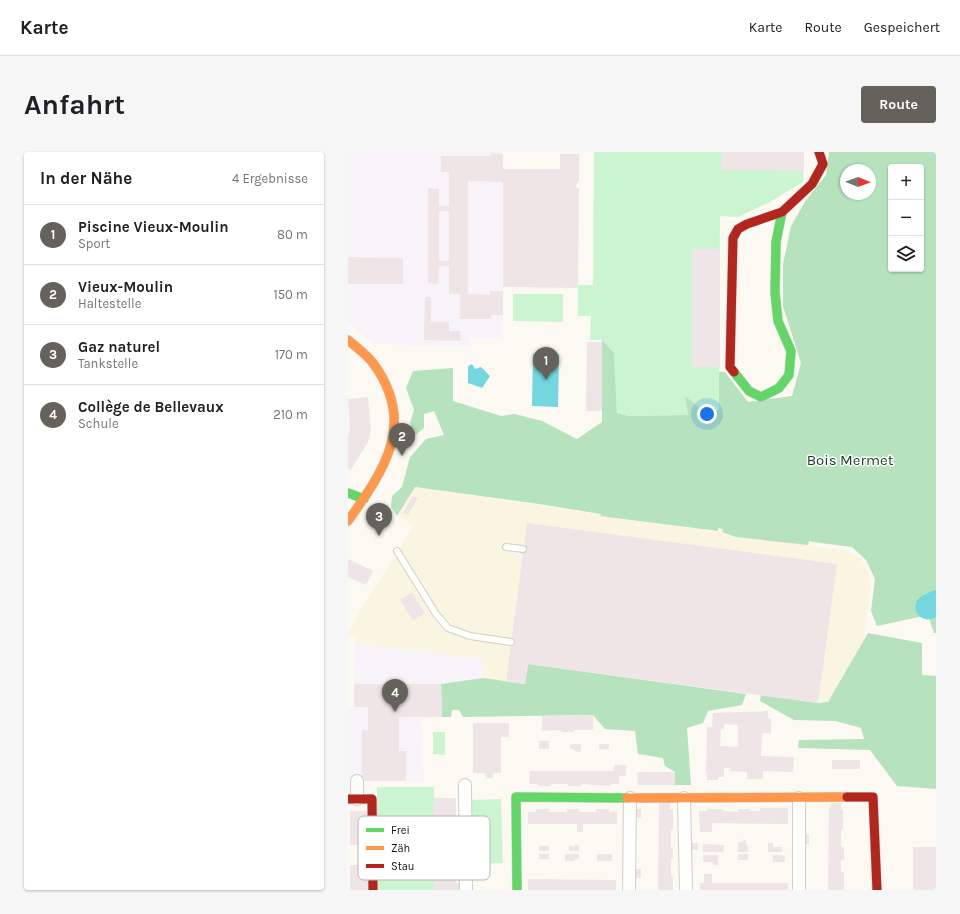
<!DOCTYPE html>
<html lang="de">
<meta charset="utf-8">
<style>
body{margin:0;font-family:Karla,sans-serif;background:#f6f6f6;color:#202124}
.controls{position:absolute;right:12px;top:12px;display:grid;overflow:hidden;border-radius:4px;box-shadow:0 1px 3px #0004}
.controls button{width:36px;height:36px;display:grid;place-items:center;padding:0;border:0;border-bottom:1px solid #e0e0e0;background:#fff;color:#202124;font:20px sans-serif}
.compass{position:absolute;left:492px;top:12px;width:36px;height:36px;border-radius:50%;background:#fff;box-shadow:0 1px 3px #0004;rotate:91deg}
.you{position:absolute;left:359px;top:262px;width:14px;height:14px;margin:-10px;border:3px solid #fff;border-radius:50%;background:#1a73e8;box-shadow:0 0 0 6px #1a73e833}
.badge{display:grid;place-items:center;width:26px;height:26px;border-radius:50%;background:#64625b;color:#fff;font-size:13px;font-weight:700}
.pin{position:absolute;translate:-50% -33px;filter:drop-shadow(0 1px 2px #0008)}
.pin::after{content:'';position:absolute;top:21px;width:14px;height:12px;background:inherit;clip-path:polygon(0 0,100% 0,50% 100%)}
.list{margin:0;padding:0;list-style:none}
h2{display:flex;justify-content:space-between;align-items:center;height:52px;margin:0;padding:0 16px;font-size:17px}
h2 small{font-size:13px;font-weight:400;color:#757577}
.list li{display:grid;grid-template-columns:26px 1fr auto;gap:12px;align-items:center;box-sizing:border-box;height:60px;padding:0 16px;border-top:1px solid #e0e0e0}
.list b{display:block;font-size:15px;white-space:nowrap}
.list p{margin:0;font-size:13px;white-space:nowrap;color:#757577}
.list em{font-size:13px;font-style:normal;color:#757577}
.icon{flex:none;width:22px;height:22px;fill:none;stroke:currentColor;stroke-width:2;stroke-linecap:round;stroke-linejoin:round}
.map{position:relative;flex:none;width:588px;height:738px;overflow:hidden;border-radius:4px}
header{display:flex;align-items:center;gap:24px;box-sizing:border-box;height:56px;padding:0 20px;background:#fff;border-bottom:1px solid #e0e0e0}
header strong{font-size:19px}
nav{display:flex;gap:22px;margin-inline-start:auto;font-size:14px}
.intro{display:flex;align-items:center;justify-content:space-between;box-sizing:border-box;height:96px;padding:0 24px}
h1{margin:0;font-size:28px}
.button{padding:10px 18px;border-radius:4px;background:#64625b;color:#fff;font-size:14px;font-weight:700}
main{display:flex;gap:24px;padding:0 24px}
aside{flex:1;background:#fff;border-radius:4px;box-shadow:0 1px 3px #0004}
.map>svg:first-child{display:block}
</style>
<header>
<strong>Karte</strong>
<nav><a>Karte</a><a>Route</a><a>Gespeichert</a></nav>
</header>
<div class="intro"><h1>Anfahrt</h1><a class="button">Route</a></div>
<main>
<aside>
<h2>In der Nähe<small>4 Ergebnisse</small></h2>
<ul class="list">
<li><span class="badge">1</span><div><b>Piscine Vieux-Moulin</b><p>Sport</p></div><em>80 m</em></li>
<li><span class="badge">2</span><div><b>Vieux-Moulin</b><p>Haltestelle</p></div><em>150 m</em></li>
<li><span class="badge">3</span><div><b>Gaz naturel</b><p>Tankstelle</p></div><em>170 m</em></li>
<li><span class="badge">4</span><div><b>Collège de Bellevaux</b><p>Schule</p></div><em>210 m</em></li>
</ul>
</aside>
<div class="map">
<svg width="588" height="738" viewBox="0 0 588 738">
<rect width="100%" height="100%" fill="#fbf9f2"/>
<path fill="#faf5e1" d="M67 335 499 399 513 407 522 422 523 437 514 495 480 550 470 551 180 512 177 532 5 509 7 486 0 485V479L65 374 49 364Z"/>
<path fill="#f8f2f9" d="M0 0H155V187H122V194L27 192 0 171Z
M7 491 136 507 135 526 94 532V565L73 566 76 629H2V638H0V555H6Z"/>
<path fill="#cbf5d1" d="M246 0H456L455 30 420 51 390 65 372 64 371 258 357 260 338 245 340 263 280 264 269 261 266 201 254 188H242L243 164H230V133H245Z
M165 142H215V170L165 169Z
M85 580H97V603L85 602Z
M29 635H86V655L85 656V677L86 678V738H29Z
M153 647 155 711 121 712 120 648Z"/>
<path fill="#b6e2be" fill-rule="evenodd" d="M481 0H588V481H586L580 463 529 474 523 459 527 427 518 408 504 395 465 390 461 389 460 393 388 385 374 380 375 377 370 376V379L252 364 253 362 191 352 67 335 49 364 43 354 44 344 54 335 62 305 78 287 96 283 86 259 76 262V276L66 284 62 271 66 258 58 236 65 219 105 216V249L153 264 167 262 194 269 229 287 254 270V188L266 201 269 261 280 264 340 263 337 244 357 260 371 258V220H377L400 250 444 244 453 211 435 154V112L443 74 458 48 478 23ZM543 15H573V117H543ZM498 18H522V42H498Z
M520 481 574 491V523L588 524V637L549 634 522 598 450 596 451 588 516 587 513 576 488 569 446 568 412 549 413 543 470 551 480 550Z
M180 512 398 542 394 553 360 559 355 571 339 576 343 633H327V620L317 614 315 606 290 602 287 579 257 577 245 563 115 565 111 558H104L103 565H94L93 532 135 526 177 532Z"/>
<path fill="#74d7e0" d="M185 202H211L210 255 184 254Z
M124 212 127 217 133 215 142 224 134 236 120 231V214Z"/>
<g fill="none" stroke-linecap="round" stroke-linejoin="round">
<path stroke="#74d7e0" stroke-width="25" d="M580 455 588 451"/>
</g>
<path fill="#efe5e7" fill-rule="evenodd" d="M374 0H456V19L373 18Z
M143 1 155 2V17H212V2H231V30H229L228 36H231L230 136 155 135V30L120 29V142L142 143V139H155V163H143V167H112V142H101V114H91L90 132 80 131V36L91 37V54H101V20H93V4H143ZM91 59H101V109H91Z
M344 97H372V215H344Z
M0 105 55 106V132H0Z
M77 145H83V170H101V179H112L113 189 76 188Z
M239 190H254V259H238Z
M20 245 23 278 20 290 2 319 0 317V284L2 277 0 247Z
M65 344 70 346 60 363 55 361Z
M179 371 489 412 470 551 180 512 177 532 158 530Z
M0 407 25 419 18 433 0 425Z
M64 440 77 461 65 469 52 448Z
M6 532H93L94 565H51V599H58V629H14V578H20V555H6Z
M420 559V566H423V582L414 581 413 604 446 605 445 620 415 619V627H399V620L382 619V616H376V625H370V628H359V622H358L359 575H364L365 561ZM376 572 390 573V595L372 594 373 577 376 578Z
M245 563V578H226V580H213V578L194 579V564Z
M125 571H161V585H153V621H145V626H138L137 621H125Z
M191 589H201V597H191Z
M222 592H233V600L226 599V597H222Z
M251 592H261V597L251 598Z
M484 608H512V617H484Z
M266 613H278V624H271V632H263V634L233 632V634H220V632H203V634H190V632H181L182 619H266Z
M289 620H327V633H290Z
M86 646H108V731H112V738H86V678H85V655H86Z
M311 650H322V657H325V678H323V695H325V706H323V724H325V738H310Z
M483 651H493V657H495V678H493V695H496V708H493V720H496V738H480L481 657H482Z
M412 656H440V672L364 671V680H352L351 659H359V657H375V659L390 660V657H402V659H412Z
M188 657H201V660H219V657H231V660H248V657H261V660L269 659V672H235V680H229V672H180V660H188Z
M285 657H293V666H285Z
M2 659H22V693H2Z
M456 682H461V692H456Z
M395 687 398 688V693H400V700H390V690H395Z
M343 691H350V698H343Z
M420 691H425V695H434V700H420Z
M355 692 376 693 375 700H355Z
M226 693H231V699H221V694H226Z
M191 694H201V699H191Z
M565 695H588V738H565Z
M191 702H201V707H191Z
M217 702H231V707L226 708V709H217Z
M249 702H264V709H249Z
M390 702H400V708H390Z
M355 703H370V713H365V710H355Z
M425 703H437V710H425Z
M2 713H22V738H2Z
M286 717H293V726H286Z
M356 722H364V731H440V738H352V731H356Z
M180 727 268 728V738H180Z"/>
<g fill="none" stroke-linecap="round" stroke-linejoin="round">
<defs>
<path id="lane" d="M158 395 175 397
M49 399 88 462 100 476 122 484 163 490"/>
<path id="street" d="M9 629V647
M117 633 118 738
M336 646 338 738
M281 738 282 646
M451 738V646"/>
<path id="fast" d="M386 220 401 239 413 245 431 236 441 223 443 199 430 169 427 141 428 90 434 60
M0 341 16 347
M169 738 168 645 279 646"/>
<path id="slow" d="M0 188C8 195 18 202 25 211 69 271 37 317 0 369
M279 646 499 645"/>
<path id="jam" d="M386 220 382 215 385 86 390 77 399 72 434 60 464 32 475 12 471 0
M499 645H525L529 738
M0 647H24L25 738"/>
</defs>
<use href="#lane" stroke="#d1cfc7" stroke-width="8"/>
<use href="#street" stroke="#d1cfc7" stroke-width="14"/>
<use href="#fast" stroke="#d1cfc7" stroke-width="10"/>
<use href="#slow" stroke="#d1cfc7" stroke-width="10"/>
<use href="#jam" stroke="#d1cfc7" stroke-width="10"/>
<use href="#lane" stroke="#fefefd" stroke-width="6"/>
<use href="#street" stroke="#fefefd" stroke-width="12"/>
<use href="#fast" stroke="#63d668" stroke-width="9"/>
<use href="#slow" stroke="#ff974d" stroke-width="9"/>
<use href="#jam" stroke="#b3261e" stroke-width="9"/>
</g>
<g text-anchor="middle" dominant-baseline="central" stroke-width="3" stroke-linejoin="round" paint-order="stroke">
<g font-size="15" fill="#183b22" stroke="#fff">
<text x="502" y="308">Bois Mermet</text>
</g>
</g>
<rect x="10" y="664" width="132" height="64" rx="6" fill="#fff" stroke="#b8b7b5" stroke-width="1"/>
<rect x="18" y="676" width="18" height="4" fill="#63d668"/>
<rect x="18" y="694" width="18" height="4" fill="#ff974d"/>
<rect x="18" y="712" width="18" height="4" fill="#b3261e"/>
<g font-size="11" fill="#121009">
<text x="43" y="682">Frei</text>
<text x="43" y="700">Zäh</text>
<text x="43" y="718">Stau</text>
</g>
</svg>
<div class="controls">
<button>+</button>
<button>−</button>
<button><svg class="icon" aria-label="layers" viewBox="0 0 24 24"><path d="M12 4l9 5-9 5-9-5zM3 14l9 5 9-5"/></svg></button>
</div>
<svg class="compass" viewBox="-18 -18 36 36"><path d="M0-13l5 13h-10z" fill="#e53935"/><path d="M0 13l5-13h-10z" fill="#757577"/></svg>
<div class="you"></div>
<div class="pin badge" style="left:198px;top:228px">1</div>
<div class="pin badge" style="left:54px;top:304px">2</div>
<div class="pin badge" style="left:31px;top:384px">3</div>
<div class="pin badge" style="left:47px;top:560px">4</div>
</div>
</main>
